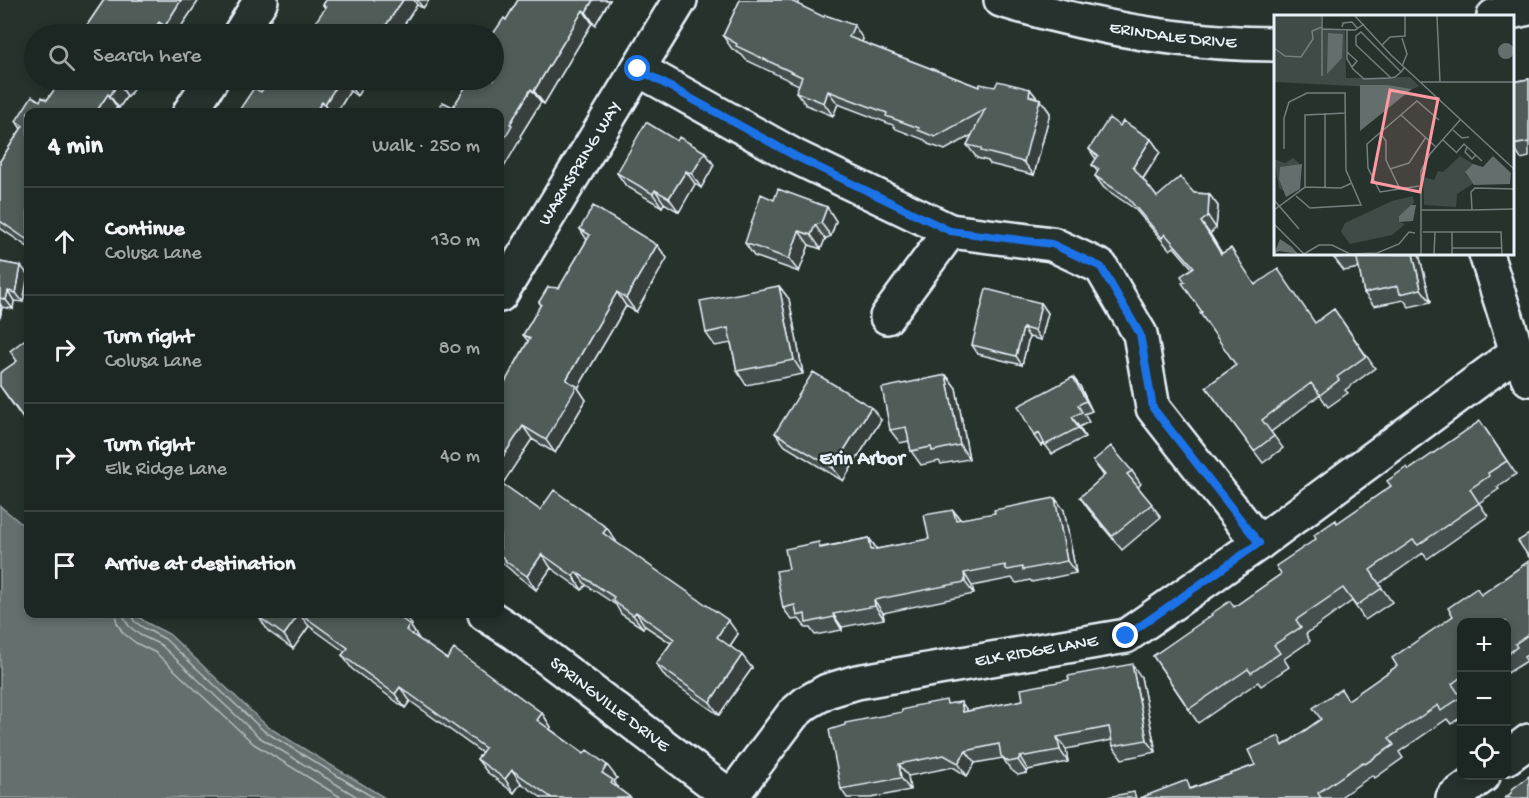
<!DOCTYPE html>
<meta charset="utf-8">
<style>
body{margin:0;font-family:"Gochi Hand",sans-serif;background:#29322f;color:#f1f3f6}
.controls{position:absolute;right:18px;bottom:18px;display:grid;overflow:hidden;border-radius:12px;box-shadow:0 3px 9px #0003}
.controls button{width:54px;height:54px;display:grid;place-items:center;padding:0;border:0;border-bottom:2px solid #3a4340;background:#1c2622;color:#f1f3f6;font:30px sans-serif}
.stop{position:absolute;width:18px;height:18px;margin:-14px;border:4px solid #1a73e8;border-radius:50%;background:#fff}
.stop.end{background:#1a73e8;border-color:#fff;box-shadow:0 2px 6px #0008}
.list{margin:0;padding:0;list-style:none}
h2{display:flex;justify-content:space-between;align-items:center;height:78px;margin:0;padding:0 24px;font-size:26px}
h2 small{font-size:20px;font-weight:400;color:#a0a5a5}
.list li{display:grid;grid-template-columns:39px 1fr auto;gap:18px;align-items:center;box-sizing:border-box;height:108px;padding:0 24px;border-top:2px solid #3a4340}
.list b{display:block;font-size:22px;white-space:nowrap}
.list p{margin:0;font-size:20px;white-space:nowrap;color:#a0a5a5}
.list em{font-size:20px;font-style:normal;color:#a0a5a5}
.icon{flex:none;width:33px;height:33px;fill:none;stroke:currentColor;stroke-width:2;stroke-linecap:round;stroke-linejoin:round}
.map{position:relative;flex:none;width:1529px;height:798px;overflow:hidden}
.search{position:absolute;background:#1c2622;box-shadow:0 3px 9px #0003;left:24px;top:24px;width:480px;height:66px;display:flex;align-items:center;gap:15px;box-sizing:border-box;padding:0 21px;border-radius:33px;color:#a0a5a5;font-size:22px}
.panel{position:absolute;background:#1c2622;box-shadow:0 3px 9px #0003;left:24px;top:108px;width:480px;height:510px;border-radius:12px}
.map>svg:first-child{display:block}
</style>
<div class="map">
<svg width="1529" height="798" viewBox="0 0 1529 798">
<rect width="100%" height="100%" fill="#26332d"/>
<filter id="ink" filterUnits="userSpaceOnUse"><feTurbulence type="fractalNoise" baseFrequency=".0167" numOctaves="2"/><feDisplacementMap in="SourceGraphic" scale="12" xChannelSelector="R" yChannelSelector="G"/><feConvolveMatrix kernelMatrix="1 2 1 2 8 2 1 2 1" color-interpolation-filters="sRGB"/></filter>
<g filter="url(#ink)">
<path fill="#636f6d" stroke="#98a3a5" stroke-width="1.5" d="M0 506 28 529V614H135L147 623 169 634 268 727 385 798H0Z"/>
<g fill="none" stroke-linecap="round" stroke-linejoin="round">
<path stroke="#b3bdc0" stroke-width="1.5" d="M115 614 117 623 123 633 136 643 156 653 254 744 342 798
M124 614 125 620 129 626 140 635 161 645 259 737 359 798
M132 614 134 621 144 628 165 639 264 731 374 798"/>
<defs>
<g id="minor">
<path id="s1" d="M1001 0C1090 27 1182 44 1276 44"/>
<path d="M1494 16 1529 8"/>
<path d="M240 34 261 0"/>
<path d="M638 69 794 156 950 231 1052 244 1101 267 1140 334 1153 408 1259 543"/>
<path d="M190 112 211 80"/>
<path d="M1486 254 1517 352 1529 379"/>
<path id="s2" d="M500 295 680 0"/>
<path d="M887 317 950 231"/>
<path id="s3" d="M485 614 516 634 732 798"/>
<path d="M1506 758 1529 741"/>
<path id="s4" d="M731 797 793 714 806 703 827 691 857 682 1126 636 1259 543 1517 352"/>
<path d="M1453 798 1483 776"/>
</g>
</defs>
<use href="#minor" stroke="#e8f1f8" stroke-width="38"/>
<use href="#minor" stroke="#26332d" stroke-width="33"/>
</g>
<path fill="#454f4d" stroke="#e8f1f8" stroke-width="1.5" d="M104 0H199L176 34H81Z
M326 0H429L423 8 417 5 325 8 323 5Z
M518 0H610L595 25 592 23 544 104 541 102 520 136 521 138 453 107 494 80 506 20Z
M740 0H799L797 4 863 39 862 42 979 87 1030 89 1037 98 1040 99 1050 113 1034 175 990 164 988 161 977 158 967 145 972 135 945 150 928 144 925 140 896 129 893 125 838 104 833 116 806 105 796 92 799 85 746 60 742 55 732 49 723 36Z
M1529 79V157L1521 159 1512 146V82Z
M61 80H139L128 97 127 96 119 108 117 107 114 112H28V247L0 228V161L21 129 16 121 40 101 47 100Z
M268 80H367L357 96 350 91 337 112H238L261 92Z
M1120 126 1151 139 1160 152 1143 179 1157 197 1194 193 1209 194 1218 206 1216 228 1210 234 1222 254 1255 284 1315 323 1334 309 1375 368 1345 390 1348 393 1328 407 1320 395 1271 432 1283 448 1263 463 1206 387 1236 365 1202 312 1185 282 1192 268 1174 247 1170 250 1135 209 1104 188 1095 176 1098 172 1092 165 1096 159 1089 149Z
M677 141 705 152 714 165 701 188 695 184 679 212 664 203 662 207 626 186 617 173Z
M774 200 827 207 836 221 831 236 825 239 821 249 809 245 799 272 754 256 745 243Z
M580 229 657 245 667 258 636 312 626 306 578 388 586 400 555 453 532 439 502 484 540 510 616 541 615 542 738 634 730 646 752 668 719 715 666 678 656 664 671 643 645 626 643 628 621 614 616 605 586 585 582 590 551 568 536 590 515 574 512 571 500 561V391L528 341 523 335 541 305 539 302 559 288 587 240Z
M1334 254H1419L1431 302 1409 307 1404 300 1374 306 1364 293 1359 268 1344 271 1334 258Z
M0 262 21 266 28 275 23 302 14 301 13 309 2 307 0 318Z
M779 286 789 299 803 374 746 385 737 371 731 343 715 346 706 333Z
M1041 303 1048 313 1041 340 1029 337 1022 365 978 354 972 345Z
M28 337V426L0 386 17 361Z
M946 375 956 388 969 459 941 464 939 461 921 465 911 451 909 441 900 443 890 430Z
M1080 386 1092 411 1084 414 1089 422 1079 427 1085 437 1052 454 1044 443 1041 446 1034 436Z
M881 420 843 481 785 446 775 433Z
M1480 421 1516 474 1497 487 1499 489 1479 503 1488 516 1427 559 1423 553 1379 584 1392 602 1365 620 1352 601 1306 634 1310 641 1284 659 1289 667 1261 686 1258 682 1198 723 1153 656 1234 607 1281 574 1316 539 1391 486 1409 470Z
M1093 461 1132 471 1141 484 1138 487 1161 517 1122 550 1089 510 1080 497 1104 476Z
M953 510 960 519 1064 510 1076 573 1032 582 1030 580 1017 583 1015 582 1012 578 972 586 974 594 883 613 884 619 842 627V630L815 635 810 628H806L799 619 792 620 783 608 789 569 822 547 869 538 877 549 929 539Z
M1529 561V654L1524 657 1527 661 1506 674V622H1461V717L1451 724 1447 719 1399 752 1403 758 1375 778 1373 775 1339 798H1140L1192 788 1255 765 1397 666 1453 616 1481 595Z
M261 614H404L412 625 411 627 419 639 447 659 542 713 551 727 550 729 617 778 614 782 619 789 631 798H542L521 783 514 793 487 772 477 759 482 753 410 701 405 708 352 669 342 655 345 652 309 626 293 649 268 631 259 617Z
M1141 677 1156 752 1122 759 1113 746 1112 740 1066 749 1068 762 1028 770 1027 773 1018 775 1010 769 1003 758 975 763 967 776 953 767 908 776 910 790 871 798H847L841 789 949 704 961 702 967 711Z"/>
<path fill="#38403e" stroke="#e8f1f8" stroke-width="1.5" d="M181 0H199L176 34H171L165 26Z
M403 0H414L417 5 398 34H380Z
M417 0H429L423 8Z
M593 0H610L595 25 586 12Z
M786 0H799L794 11Z
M583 10 592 23 544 104 534 91Z
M159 22 168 34H151Z
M854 25 863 39 859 50 849 37Z
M122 80H139L128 97 119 84Z
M340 80H342L350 91 337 112H331L325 104Z
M350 80H367L357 96 348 83Z
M118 83 127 96 119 108 110 96Z
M531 89 541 102 520 136 521 138 500 174V146L510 124Z
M1030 89 1040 102V99L1050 113 1034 175 1024 162 1029 96Z
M828 91 838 104 833 116 824 103Z
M108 94 117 107 114 112H96Z
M322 102 329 112H315Z
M1151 139 1160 152 1142 180 1133 167Z
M705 152 714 165 701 188 692 174Z
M686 171 695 184 679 212 669 198Z
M655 190 664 203 662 207 653 194Z
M1209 194 1218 206 1216 228 1208 216Z
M827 207 836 221 831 236 821 223Z
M1201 222 1210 234 1230 267 1221 254Z
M815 225 825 239 821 249 811 235Z
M799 231 809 245 799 272 789 259Z
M657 245 667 258 636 312 626 298Z
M1413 254H1419L1431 302 1421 289Z
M21 266 28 275 23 302 16 293Z
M779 286 789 299 803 374 794 360Z
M8 291 14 301 13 309 6 300Z
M617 292 626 306 578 388 586 400 555 453 546 440 566 380Z
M0 303 2 307 0 318Z
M1041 303 1048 313 1041 340 1035 331Z
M1023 328 1029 337 1022 365 1016 356Z
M946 375 956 388 969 459 960 445Z
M1073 377 1080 386 1092 411 1086 401Z
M871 407 881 420 843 481 833 468Z
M1072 417 1079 427 1085 437 1078 428Z
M523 426 532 439 500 488V461Z
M1055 498 1064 510 1076 573 1067 561Z
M953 510 962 522 956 520Z
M607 528 616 541 612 547 603 533Z
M869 538 878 551 871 550Z
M542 554 551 568 536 590 527 576Z
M576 572 586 585 582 590 573 576Z
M964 573 972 586 974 594 965 582Z
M874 600 883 613 884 619 875 606Z
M636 612 645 626 643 628 633 615Z
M299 614 309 626 293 649 284 635Z
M402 614H404L412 625 411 627 419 639 415 643 399 617Z
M833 614 842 627V630L834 617Z
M728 620 738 634 727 650 717 637Z
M742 655 752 668 719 715 710 702Z
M1132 664 1141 677 1156 752 1147 740Z
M400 687 410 701 405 708 395 694Z
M961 702 970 714 963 712Z
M542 713 551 727 547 734 537 720Z
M1057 737 1066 749 1068 762 1060 750Z
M966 751 975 763 967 776 958 763Z
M1020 757 1028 770 1027 773 1018 760Z
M899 764 908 776 910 790 901 778Z
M607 765 617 778 614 782 622 794 620 797 602 773Z
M512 770 521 783 514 793 505 779Z"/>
<path fill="#505c59" stroke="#e8f1f8" stroke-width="1.5" d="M104 0H181L165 26 159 22 151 34H81Z
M326 0H403L380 34H307L326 7 323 5Z
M518 0H593L586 12 583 10 534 91 531 89 510 124 512 125 500 146V112H436L443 102 453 107 470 80H494L493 34 504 18 506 20Z
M740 0H789L824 17 825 15 854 25 849 37 979 87 980 84 995 87 998 81 1030 89 1029 96 1040 99 1024 162 981 151V148L967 145 985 109 935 137 918 130 919 128 886 116 887 113 828 91 824 103 796 92 802 77 736 46 737 44 723 36Z
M1529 79V142L1512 145V82Z
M61 80H122L119 84 118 83 110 96 108 94 96 112H28V235L26 239 0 221V161L23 126 16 121 32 96 40 101 42 97 47 100Z
M268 80H340L325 104 322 102 315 112H238L254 88 261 92Z
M343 80H350L348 83Z
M1109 118 1120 126 1123 121 1151 139 1133 167 1157 197 1180 177 1194 193 1209 194 1208 216 1201 222 1221 254 1231 248 1255 285 1278 269 1315 323 1334 309 1366 356 1337 377 1339 380 1320 395 1311 383 1262 420 1274 436 1254 451 1206 387 1236 365 1200 313 1202 312 1182 283 1185 282 1181 276 1194 267 1165 234 1162 238 1127 197 1095 176 1099 169 1092 165 1098 156 1089 149Z
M646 122 677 141 679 137 705 152 692 174 686 171 669 198 655 190 653 194 617 173Z
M778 189 827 207 821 223 815 225 811 235 799 231 789 259 745 243 761 194 774 200Z
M593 206 657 245 626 298 617 292 566 380 577 386 546 440 523 426 500 461V398L501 395H500V391L530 338 523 335 541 304 539 302 548 287 559 288 590 235 580 229Z
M1334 254H1356L1334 258Z
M1356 254H1413L1421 289 1400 294 1398 286 1364 293Z
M0 262 21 266 16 293 8 291 6 300 0 298Z
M779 286 794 360 737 371 728 328 706 333 700 301Z
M986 289 1041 303 1035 331 1023 328 1016 356 972 345Z
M28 337V411L22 416 0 386V373L17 361 10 351Z
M813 372 871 407 833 468 775 433Z
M946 375 960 445 932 451 931 447 911 451 906 427 890 430 882 388Z
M1073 377 1086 401 1078 405 1082 412 1072 417 1078 428 1045 445 1039 433 1034 436 1018 406Z
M1480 421 1507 461 1488 473 1489 476 1470 489 1479 503 1418 545 1413 540 1370 570 1382 588 1356 606 1343 588 1296 620 1301 627 1274 645 1280 653 1251 673 1248 669 1189 709 1153 656 1212 615 1211 614 1230 601 1234 607 1281 574 1276 566 1316 539 1314 535 1336 520 1337 523 1391 486 1387 481 1407 467 1409 470Z
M1111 446 1132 471 1127 474 1152 504 1112 536 1080 497 1105 475 1093 461Z
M500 482 540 510 554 490 607 528 603 533 728 620 717 637 742 655 710 702 656 664 674 639 636 612 633 615 612 600 614 597 576 572 573 576 542 554 527 576 505 561 506 560 500 555Z
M1055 498 1067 561 1023 570 1022 567 1008 570 1006 569 1005 565 964 573 965 582 874 600 875 606 833 614 834 617 806 623 805 614 797 616 795 605 783 608 776 571 789 569 785 549 819 542 820 548 869 538 871 550 929 539 924 515 953 510 956 520 995 513 994 510Z
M1529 534V557L1518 541Z
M1529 561V634L1515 644 1517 647 1506 655V622H1461V677L1452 684 1461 697 1441 711 1438 705 1389 738 1394 745 1365 764 1363 762 1318 793 1321 798H1140L1187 780 1190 789 1255 765 1248 750 1279 736 1283 746 1321 719 1313 708 1341 689 1348 700 1397 666 1392 658 1453 616 1448 608 1477 588 1481 595Z
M261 614H299L284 635 259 617Z
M301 614H402L399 617 410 625 406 630 447 659 454 649 542 713 537 720 584 754 587 750 607 765 602 773 613 780 611 783 631 798H552L512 770 505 779 477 759 485 748 400 687 395 694 342 655 348 648Z
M1132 664 1147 740 1113 746 1109 727 1057 737 1060 750 1020 757 1018 760 1009 762 1001 756 999 744 966 751 958 763 944 755 899 764 901 778 841 789 829 730 845 725V723L902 712V710L914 707V706L946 700 947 704 961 702 963 712 1023 700 1021 689 1069 680 1068 676Z
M1529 776V798H1505L1512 792 1511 790Z
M1134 792 1136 798H1102Z"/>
</g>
<g fill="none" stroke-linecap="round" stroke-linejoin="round" filter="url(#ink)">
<path stroke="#1a73e8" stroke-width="8" d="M638 69 795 156 950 231 1052 244 1101 267 1140 334 1153 408 1259 543 1126 636"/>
</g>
<g text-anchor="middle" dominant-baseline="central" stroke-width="4.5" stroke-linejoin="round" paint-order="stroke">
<g font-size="18" fill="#e8f1f8" stroke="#26332d">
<text stroke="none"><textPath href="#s1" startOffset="176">ERINDALE DRIVE</textPath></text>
<text stroke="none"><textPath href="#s2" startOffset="154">WARMSPRING WAY</textPath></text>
<text stroke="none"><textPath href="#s4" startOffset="358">ELK RIDGE LANE</textPath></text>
<text stroke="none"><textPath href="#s3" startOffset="154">SPRINGVILLE DRIVE</textPath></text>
</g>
<g font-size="20" font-weight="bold" fill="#e8f1f8" stroke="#26332d">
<text x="862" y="460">Erin Arbor</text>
</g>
</g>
<g transform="translate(1274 15)">
<rect width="240" height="240" fill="#26332d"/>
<path d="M0 1H47V12L71 16 72 63 136 62 145 71 139 74 0 67ZM186 141 201 150 191 159 200 168 183 179 182 192 150 190 149 162 160 165 164 156 169 157ZM19 143 25 148 23 167 14 179 5 173 0 144 11 148ZM139 181 140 188 125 201V207L131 209 118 220 76 229 67 217 71 208 118 186Z" fill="#3e4b47"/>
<path d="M54 18 69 19 68 43 53 59ZM224 36a8 8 0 1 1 16 0a8 8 0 1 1-16 0ZM86 70H113L138 74 86 116ZM219 141 237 158 236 169 200 170 191 157 199 149 209 152ZM28 149 26 174 12 182 5 164 6 152ZM137 190H142L139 206 125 207V201ZM6 224 18 232 24 239 5 236 0 239Z" fill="#636f6d"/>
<path fill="none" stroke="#747f7e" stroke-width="1.5" d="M81 1 117 40 240 154M163 1 166 67M68 12 69 8 78 7 84 14M48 14 81 15 90 9M73 15V44L79 54 90 64 117 63M128 23 133 39 128 51M108 30 116 22 131 21V1M0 33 11 41 27 42 39 24 38 16 48 12M73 37 83 46 78 52M127 57 87 17 82 21V30L117 63 121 62 127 57 130 53M48 61V1M147 67H240M51 98V172M127 100 162 132M179 115 188 123 195 122M107 119 112 126V145L125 172M169 125 183 138M193 132 191 137 198 144 202 140M10 134V103L15 87 33 78H71L72 155 87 190 36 193 22 181M182 138 190 129 208 146M116 154 135 148 152 122M145 171 106 177 94 153 93 129 143 86 165 105M31 172 67 173 78 168M240 174 201 173 197 177 198 195 240 194M0 185 25 214M0 195 31 172V100L72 98M147 195H198M0 209 30 239M149 217H227L228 239M178 233H228M30 239 45 230H58L76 239 103 238 125 229 135 217 141 218M147 239V156L156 139 187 104M160 239 161 217M178 239V217"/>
<path fill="#ff9aa2" fill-opacity="0.15" stroke="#ff9aa2" stroke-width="3" d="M116 75 164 84 146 177 98 167Z"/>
<rect width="240" height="240" fill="none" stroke="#e8f1f8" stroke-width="3"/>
</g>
</svg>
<div class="controls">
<button>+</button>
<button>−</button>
<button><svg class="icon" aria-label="locate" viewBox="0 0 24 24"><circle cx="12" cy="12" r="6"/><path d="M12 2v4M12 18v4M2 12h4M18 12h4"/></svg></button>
</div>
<div class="stop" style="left:638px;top:69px"></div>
<div class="stop end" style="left:1126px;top:636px"></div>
<div class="search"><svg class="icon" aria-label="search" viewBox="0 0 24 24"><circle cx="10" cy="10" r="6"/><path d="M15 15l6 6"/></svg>Search here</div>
<section class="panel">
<h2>4 min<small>Walk · 250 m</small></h2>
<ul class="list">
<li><svg class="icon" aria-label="ahead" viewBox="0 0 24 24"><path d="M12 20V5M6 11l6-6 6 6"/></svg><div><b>Continue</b><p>Colusa Lane</p></div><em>130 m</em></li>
<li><svg class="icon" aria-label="right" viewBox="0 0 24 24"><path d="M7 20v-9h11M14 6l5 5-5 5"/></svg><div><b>Turn right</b><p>Colusa Lane</p></div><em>80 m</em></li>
<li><svg class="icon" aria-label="right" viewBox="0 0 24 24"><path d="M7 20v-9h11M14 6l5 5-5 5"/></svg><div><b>Turn right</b><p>Elk Ridge Lane</p></div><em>40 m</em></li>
<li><svg class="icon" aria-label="arrive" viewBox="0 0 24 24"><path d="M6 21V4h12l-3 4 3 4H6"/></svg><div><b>Arrive at destination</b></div></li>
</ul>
</section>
</div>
